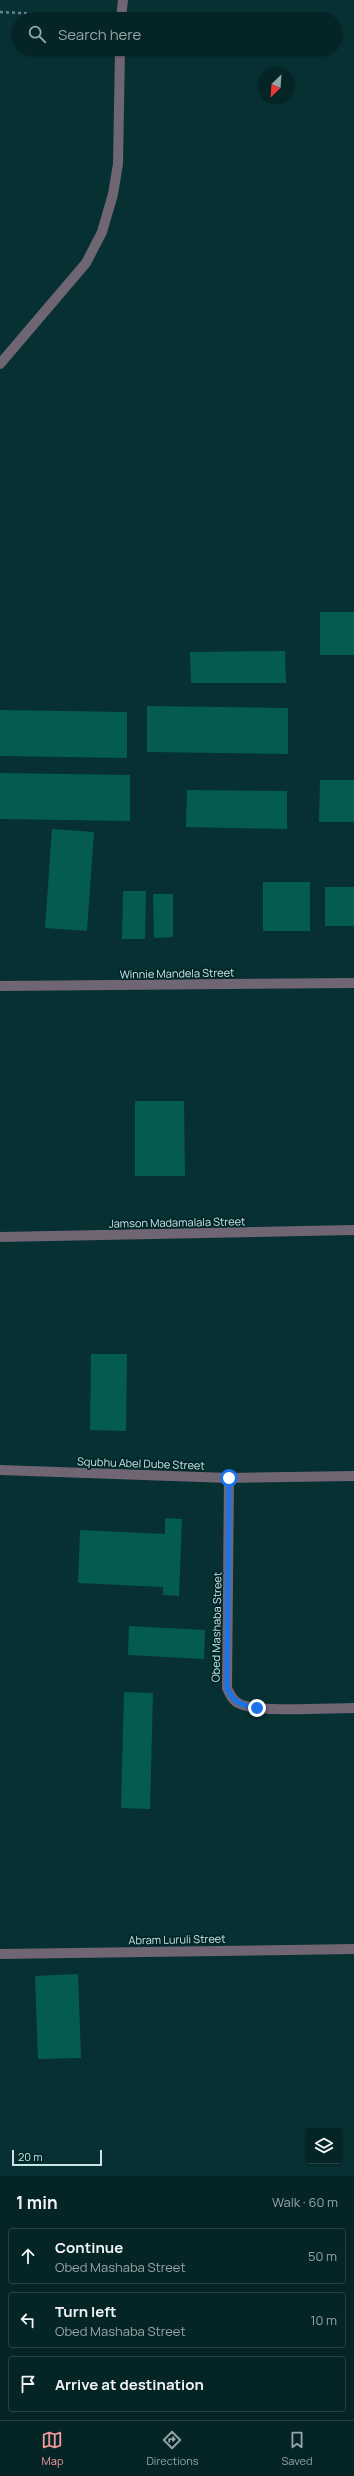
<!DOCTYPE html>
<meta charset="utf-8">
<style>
body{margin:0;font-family:Manrope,sans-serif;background:#123032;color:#f1f3f6}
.controls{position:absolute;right:12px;bottom:12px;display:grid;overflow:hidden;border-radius:4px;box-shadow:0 1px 3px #0004}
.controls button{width:36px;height:36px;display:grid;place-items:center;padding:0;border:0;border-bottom:1px solid #254143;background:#042426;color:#f1f3f6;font:20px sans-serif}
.compass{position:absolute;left:258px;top:68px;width:36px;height:36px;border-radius:50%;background:#042426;box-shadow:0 1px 3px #0004;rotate:205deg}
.scale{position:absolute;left:12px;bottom:10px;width:90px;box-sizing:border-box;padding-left:4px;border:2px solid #cbe5e6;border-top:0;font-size:11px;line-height:14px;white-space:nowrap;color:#cbe5e6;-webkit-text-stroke:3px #002629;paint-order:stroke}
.stop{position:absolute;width:12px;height:12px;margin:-9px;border:3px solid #1a73e8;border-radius:50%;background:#fff}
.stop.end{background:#1a73e8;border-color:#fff;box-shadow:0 1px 4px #0008}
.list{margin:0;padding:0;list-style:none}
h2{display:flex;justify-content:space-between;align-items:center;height:52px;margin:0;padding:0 16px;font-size:17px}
h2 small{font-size:13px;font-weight:400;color:#97a4a7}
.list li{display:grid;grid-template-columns:26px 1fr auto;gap:12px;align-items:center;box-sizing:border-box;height:56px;margin:0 8px 8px;padding:0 8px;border:1px solid #254143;border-radius:4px}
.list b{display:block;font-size:15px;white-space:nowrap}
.list p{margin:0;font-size:13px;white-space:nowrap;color:#97a4a7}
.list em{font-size:13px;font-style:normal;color:#97a4a7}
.icon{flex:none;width:22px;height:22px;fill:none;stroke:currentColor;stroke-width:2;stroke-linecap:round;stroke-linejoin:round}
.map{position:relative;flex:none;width:354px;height:2176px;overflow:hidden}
.search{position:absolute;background:#042426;box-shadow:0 1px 3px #0004;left:12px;right:12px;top:12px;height:44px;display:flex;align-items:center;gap:10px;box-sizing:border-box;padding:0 14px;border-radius:22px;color:#97a4a7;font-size:15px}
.sheet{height:244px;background:#042426}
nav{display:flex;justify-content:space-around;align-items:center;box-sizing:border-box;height:56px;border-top:1px solid #254143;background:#042426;font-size:11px;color:#97a4a7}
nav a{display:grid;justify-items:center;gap:2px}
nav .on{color:#f59b9b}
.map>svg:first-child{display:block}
</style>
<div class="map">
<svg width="354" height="2176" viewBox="0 0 354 2176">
<rect width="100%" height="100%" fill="#063032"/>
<path fill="#045c50" d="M320 612H354V655H320Z
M285 651 286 683H191L190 652Z
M147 706 288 708V754L147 752Z
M0 710 127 712V758L0 756Z
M0 773 130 775V821L0 819Z
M320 780H354V822H319Z
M187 790 287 791V829L186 827Z
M52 829 94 832 87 931 45 928Z
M263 882H310V931H263Z
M325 887H354V926H325Z
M123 891H146L145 939H122Z
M153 894H173V937L154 938Z
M135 1101H184L185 1176H135Z
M91 1354H127L126 1431 90 1430Z
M165 1518 182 1519 179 1596 163 1595V1587L78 1583 80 1530 165 1534Z
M129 1626 205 1630 204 1659 128 1655Z
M124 1692 153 1693 150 1809 121 1808Z
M78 1974 81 2058 38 2059 35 1976Z"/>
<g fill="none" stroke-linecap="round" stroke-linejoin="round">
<path stroke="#658789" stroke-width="2.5" stroke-dasharray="3 3" stroke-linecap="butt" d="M0 12 101 17"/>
<path stroke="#706573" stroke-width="10" d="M121 19 123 0
M0 364 86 263 102 232 113 194 118 164 120 49
M0 986 354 983
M0 1237 354 1230
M0 1470 229 1478 354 1476
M229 1478 227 1688C230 1695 233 1701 240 1704 260 1713 329 1708 354 1708
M0 1954 354 1949"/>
</g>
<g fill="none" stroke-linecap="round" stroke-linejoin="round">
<path stroke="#1a73e8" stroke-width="5" d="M229 1478 227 1688C233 1703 242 1705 257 1708"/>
</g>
<g text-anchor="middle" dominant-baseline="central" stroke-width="3.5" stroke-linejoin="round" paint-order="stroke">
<g font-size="11" fill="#cbe5e6" stroke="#002629">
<text transform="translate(177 973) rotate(-1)">Winnie Mandela Street</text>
<text transform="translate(177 1222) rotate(-1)">Jamson Madamalala Street</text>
<text transform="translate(141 1463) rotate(2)">Squbhu Abel Dube Street</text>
<text transform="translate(216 1627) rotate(-89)">Obed Mashaba Street</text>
<text transform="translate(177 1939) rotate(-1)">Abram Luruli Street</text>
</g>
</g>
</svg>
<div class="controls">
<button><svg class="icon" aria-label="layers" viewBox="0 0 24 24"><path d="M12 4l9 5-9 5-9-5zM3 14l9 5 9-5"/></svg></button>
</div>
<svg class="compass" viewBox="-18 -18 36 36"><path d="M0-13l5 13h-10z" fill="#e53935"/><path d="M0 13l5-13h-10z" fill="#97a4a7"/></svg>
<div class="scale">20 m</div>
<div class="stop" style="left:229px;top:1478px"></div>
<div class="stop end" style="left:257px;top:1708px"></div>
<div class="search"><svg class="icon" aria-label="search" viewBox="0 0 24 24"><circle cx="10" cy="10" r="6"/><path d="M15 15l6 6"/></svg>Search here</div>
</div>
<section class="sheet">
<h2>1 min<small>Walk · 60 m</small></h2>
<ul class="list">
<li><svg class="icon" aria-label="ahead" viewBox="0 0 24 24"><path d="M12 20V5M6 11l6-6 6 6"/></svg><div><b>Continue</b><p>Obed Mashaba Street</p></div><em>50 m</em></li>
<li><svg class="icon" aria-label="left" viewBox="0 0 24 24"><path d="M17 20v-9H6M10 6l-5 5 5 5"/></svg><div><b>Turn left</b><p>Obed Mashaba Street</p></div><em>10 m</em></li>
<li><svg class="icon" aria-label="arrive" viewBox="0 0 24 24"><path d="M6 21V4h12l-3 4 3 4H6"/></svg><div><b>Arrive at destination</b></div></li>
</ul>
</section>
<nav>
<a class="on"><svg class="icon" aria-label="map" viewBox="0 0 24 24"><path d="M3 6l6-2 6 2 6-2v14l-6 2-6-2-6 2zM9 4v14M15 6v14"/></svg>Map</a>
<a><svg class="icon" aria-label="directions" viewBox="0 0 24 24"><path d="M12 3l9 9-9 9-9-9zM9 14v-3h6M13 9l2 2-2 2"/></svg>Directions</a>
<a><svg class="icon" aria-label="saved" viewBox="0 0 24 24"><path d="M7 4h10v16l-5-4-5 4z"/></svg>Saved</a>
</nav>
